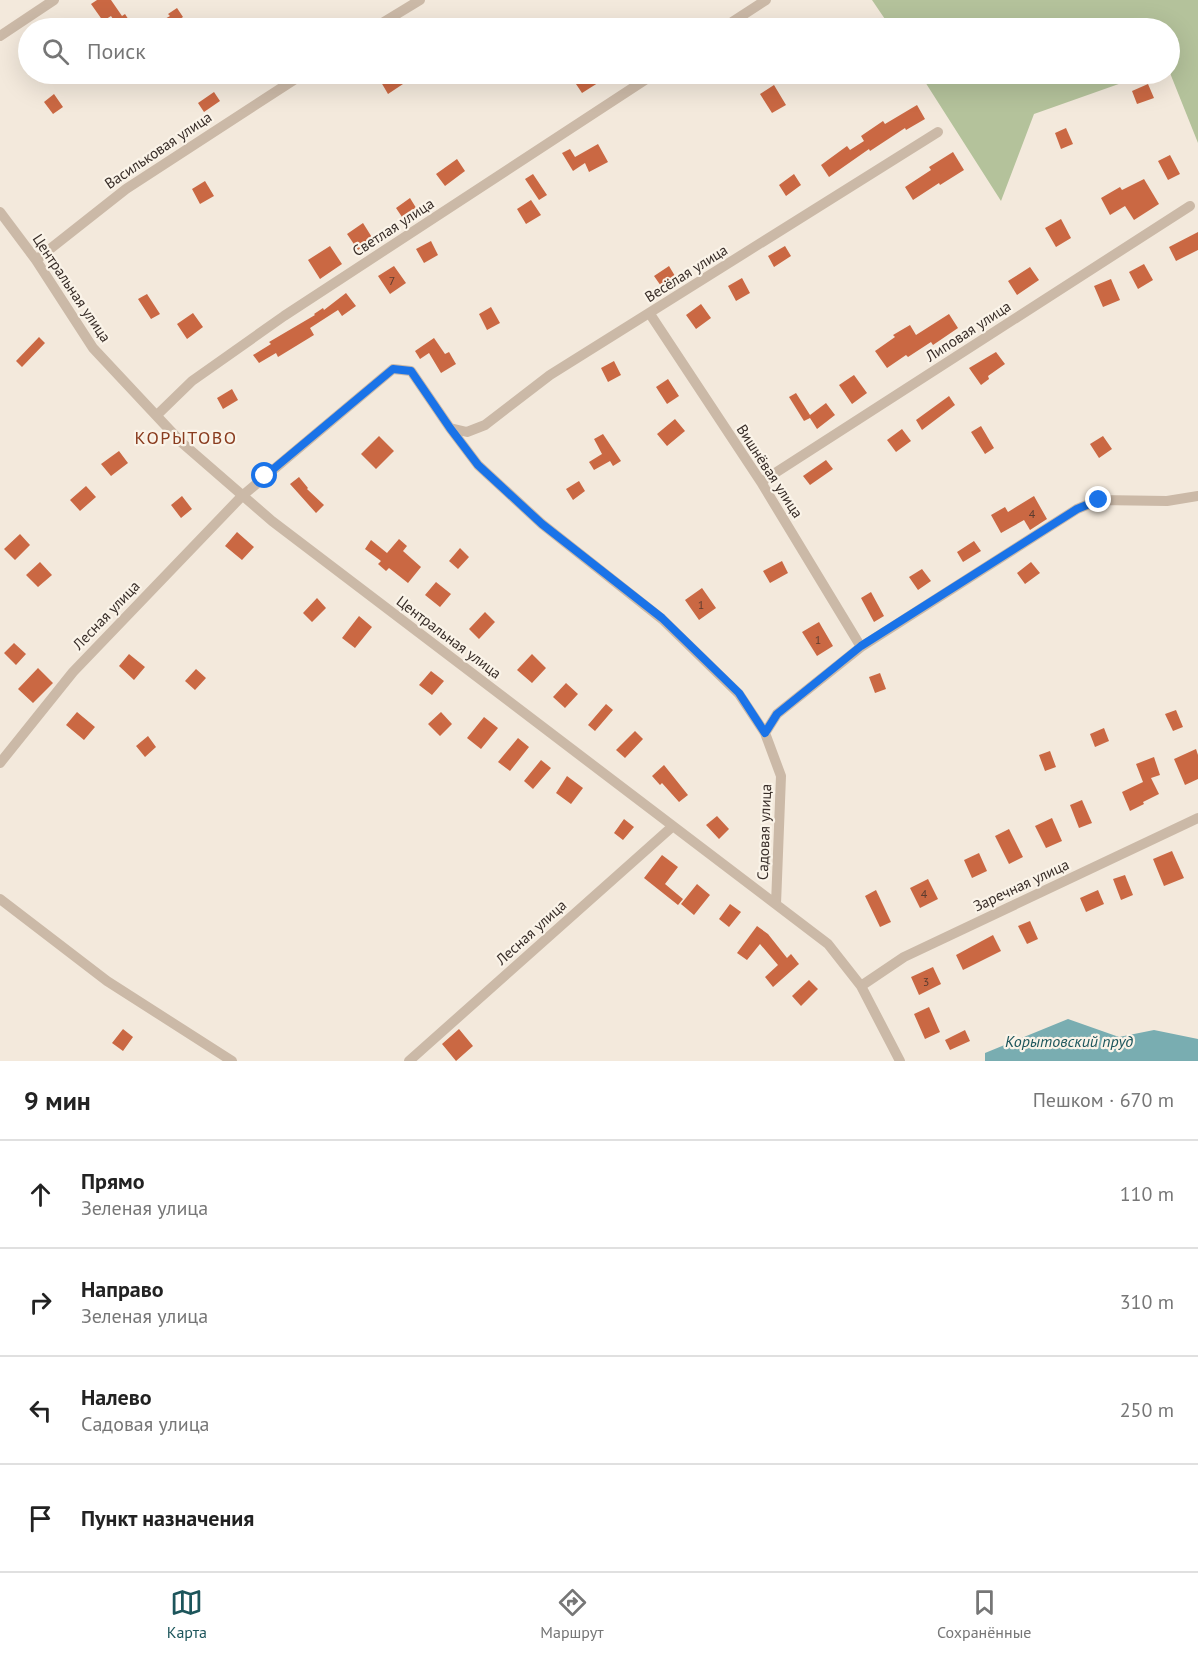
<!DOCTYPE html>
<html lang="ru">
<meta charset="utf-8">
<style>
body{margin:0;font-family:"PT Sans",sans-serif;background:#f2f2f2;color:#222}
.stop{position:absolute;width:18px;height:18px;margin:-14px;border:4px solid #1a73e8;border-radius:50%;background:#fff}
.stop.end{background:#1a73e8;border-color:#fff;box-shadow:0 2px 6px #0008}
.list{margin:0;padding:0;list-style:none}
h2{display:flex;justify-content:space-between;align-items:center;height:78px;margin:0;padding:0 24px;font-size:26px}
h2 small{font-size:20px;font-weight:400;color:#767676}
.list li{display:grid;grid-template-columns:39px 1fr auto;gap:18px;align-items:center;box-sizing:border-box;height:108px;padding:0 24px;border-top:2px solid #e0e0e0}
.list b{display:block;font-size:22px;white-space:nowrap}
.list p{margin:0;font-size:20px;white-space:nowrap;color:#767676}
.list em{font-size:20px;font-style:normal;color:#767676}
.icon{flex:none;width:33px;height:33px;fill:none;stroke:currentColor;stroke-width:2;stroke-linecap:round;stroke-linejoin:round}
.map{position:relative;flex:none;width:1198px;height:1061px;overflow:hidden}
.search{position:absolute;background:#fff;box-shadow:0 6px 24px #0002;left:18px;right:18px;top:18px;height:66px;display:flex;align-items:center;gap:15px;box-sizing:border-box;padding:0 21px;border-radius:33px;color:#767676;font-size:22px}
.sheet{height:510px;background:#fff}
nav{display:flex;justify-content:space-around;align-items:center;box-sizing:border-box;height:84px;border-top:2px solid #e0e0e0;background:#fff;font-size:16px;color:#767676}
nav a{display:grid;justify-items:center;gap:3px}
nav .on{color:#1c555b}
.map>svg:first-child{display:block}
</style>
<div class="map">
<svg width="1198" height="1061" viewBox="0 0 1198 1061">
<rect width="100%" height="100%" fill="#f3e9dc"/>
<path fill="#b4c29b" d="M872 0H1198V143L1170 73V28H891Z
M920 74H1147L1034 114 1001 201Z"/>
<path fill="#79adb1" d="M1068 1019 1119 1037 1154 1030 1198 1039V1061H985V1053Z"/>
<path fill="#ca6843" d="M97 0H111L122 16 125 14 134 28H119L111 16 103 21 91 4Z
M177 8 183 17 167 28H149L170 16 168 14Z
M384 74H396L403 84 388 94 378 77Z
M579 74H597L601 81 582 93 572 78Z
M1148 84 1154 98 1137 104 1132 91Z
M774 85 786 105 772 113 760 94Z
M214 92 220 101 204 112 198 103Z
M54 94 63 107 53 114 44 102Z
M917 105 925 119 906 130 905 128 870 151 869 149 829 177 821 165 847 146 850 150 864 141 861 136 883 121 885 124Z
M1066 128 1073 144 1061 149 1055 133Z
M598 144 608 162 589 172 585 163 573 171 562 153 570 149 575 157Z
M953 152 964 170 940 185 939 183 913 200 905 187 931 170 929 167Z
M1170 155 1180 174 1168 180 1158 161Z
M457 159 465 171 445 186 436 174Z
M533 174 547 195 539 200 525 179Z
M794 174 801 185 786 196 779 185Z
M1144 179 1159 204 1134 220 1125 206 1110 215 1101 198 1120 187 1122 190Z
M205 181 214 196 200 204 192 189Z
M410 198 418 211 404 220 396 208Z
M531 200 541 215 526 224 517 209Z
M1061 219 1071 238 1056 247 1045 228Z
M363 223 373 239 358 250 347 234Z
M1198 232V250L1176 261 1169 247Z
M431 241 438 255 424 263 416 249Z
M330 246 342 264 320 279 308 260Z
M785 246 791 256 774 267 768 256Z
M1144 264 1153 280 1138 289 1129 272Z
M394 266 406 283 390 294 378 276Z
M669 266 675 276 661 286 654 276Z
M1030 267 1039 280 1017 295 1008 281Z
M742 278 750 293 736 301 728 286Z
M1111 279 1120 300 1103 307 1094 286Z
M346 293 356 306 342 316 338 310 310 328 314 335 278 357 276 353 259 363 253 355 271 344 269 342 315 315 314 314 323 308 324 310Z
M147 294 160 314 151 319 138 299Z
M701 304 711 318 696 329 686 315Z
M491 307 500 323 487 330 479 314Z
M193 313 203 327 187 339 177 324Z
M949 314 958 328 933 345 931 342 908 357 906 355 887 368 875 351 895 337 893 335 910 325 916 335Z
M39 337 45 343 22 367 16 361Z
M434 338 445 354 449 352 456 364 441 373 429 353 420 359 415 351Z
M996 352 1005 364 988 376 989 379 981 385 969 368Z
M614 361 621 375 608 382 601 368Z
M854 375 867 393 852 404 839 385Z
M668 379 679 396 667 404 656 387Z
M232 389 238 400 223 409 217 398Z
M796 393 810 415 826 403 835 415 817 429 810 418 804 421 789 397Z
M949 396 955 405 922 430 916 420Z
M675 419 685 431 667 446 657 434Z
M981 426 994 448 985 454 971 432Z
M902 429 911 441 896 452 887 440Z
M603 434 621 461 613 466 610 461 594 470 589 462 602 454 594 439Z
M379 436 394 451 376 469 361 454Z
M1103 436 1112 449 1099 458 1090 444Z
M119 451 128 463 111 476 101 464Z
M826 460 833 469 810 485 803 476Z
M299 477 308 488 307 489 324 505 316 513 290 484Z
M579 481 585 491 573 500 566 489Z
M86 486 96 497 80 511 70 500Z
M182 496 192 509 181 518 171 505Z
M1034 496 1047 519 1030 530 1024 520 1001 533 991 515 1005 507 1008 512Z
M237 532 254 547 242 560 225 546Z
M20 534 30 545 15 560 4 549Z
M399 539 407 546 403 551 421 567 408 583 389 568 386 571 378 564 381 561 365 549 371 540 387 553Z
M974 541 981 551 963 562 957 552Z
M460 548 469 557 458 569 449 561Z
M782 561 788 573 770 583 763 571Z
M40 562 52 575 38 587 26 575Z
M1031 562 1040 573 1025 584 1017 573Z
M922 569 931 581 918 590 909 577Z
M436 582 451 594 440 607 425 595Z
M702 588 716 608 699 620 685 600Z
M871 592 884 616 874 622 861 598Z
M317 598 326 608 312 622 303 613Z
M485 612 495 622 479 639 469 629Z
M359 616 372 627 355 648 342 638Z
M819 622 833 646 817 656 802 632Z
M14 643 26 654 16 665 4 653Z
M129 654 145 667 134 680 119 666Z
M532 654 546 668 532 683 517 670Z
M38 668 53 683 33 703 18 689Z
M196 669 206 678 195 690 185 681Z
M431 671 444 681 432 695 419 685Z
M880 673 886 689 875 693 869 677Z
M566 683 578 694 565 708 553 697Z
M606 704 613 710 595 731 588 725Z
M1176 710 1183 727 1173 731 1165 714Z
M77 712 95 727 84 740 66 725Z
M441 712 452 724 440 736 428 724Z
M484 717 498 728 481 749 467 738Z
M1104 728 1109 741 1095 747 1090 734Z
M635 731 643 739 625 758 616 750Z
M148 736 156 747 145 757 136 746Z
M518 738 529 747 510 771 498 762Z
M1196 749 1198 755V779L1185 785 1174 759Z
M1050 751 1056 767 1045 771 1039 755Z
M1154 757 1160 775 1151 778 1159 794 1143 802 1144 804 1130 811 1122 792 1143 782 1136 764Z
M541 760 551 768 533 789 524 781Z
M664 765 688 795 679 802 662 783 660 785 652 776Z
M567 776 583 788 571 804 556 793Z
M1082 800 1092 823 1079 828 1070 805Z
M717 816 729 829 719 839 706 825Z
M1052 818 1062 841 1046 848 1035 826Z
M624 819 634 827 623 840 614 833Z
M1009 829 1023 857 1009 864 995 836Z
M1172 851 1184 878 1164 886 1153 859Z
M979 853 987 871 972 878 964 860Z
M662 855 678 867 665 884 683 899 678 905 644 878Z
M1125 875 1133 895 1121 900 1113 879Z
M928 879 938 899 920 908 910 888Z
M697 884 710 895 694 915 681 904Z
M876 890 891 922 880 927 865 896Z
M1098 890 1104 904 1086 912 1080 898Z
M730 904 741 912 729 927 719 919Z
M1030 921 1038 939 1027 944 1018 926Z
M757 926 768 934 787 958 791 954 799 964 773 987 765 977 778 965 760 944 747 960 737 953Z
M993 935 1001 951 963 970 956 955Z
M933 967 941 984 919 995 911 977Z
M809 980 818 989 801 1006 792 996Z
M929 1007 940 1032 925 1039 914 1014Z
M123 1029 133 1037 123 1051 112 1043Z
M459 1029 473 1046 456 1061 442 1044Z
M965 1030 970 1041 950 1050 945 1040Z"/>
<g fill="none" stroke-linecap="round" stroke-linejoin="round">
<path stroke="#cbb9a7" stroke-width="10" d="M374 28 420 0
M723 28 766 0
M0 36 54 0
M0 212 36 260 93 348 181 442 272 521 828 944 861 986 900 1061
M36 260 126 189 303 74
M650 314 761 482 861 647
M157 415 192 381 284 316 654 74
M450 428 467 432 485 425 550 375 938 132
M761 482 1190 206
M0 763 73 672 242 496 393 369 411 371 450 428 478 465 542 524 662 619 739 694 765 733
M0 899 107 981 232 1061
M776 904 781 776 765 733 777 714 861 647 1077 509 1099 500 1167 501 1198 496
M861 986 904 957 1198 818
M409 1061 673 826"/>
</g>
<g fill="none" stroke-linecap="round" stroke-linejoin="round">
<path stroke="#1a73e8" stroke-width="8" d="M265 476 393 369 411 371 450 428 478 465 542 524 662 618 739 693 765 733 777 714 861 646 1077 509 1099 500"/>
</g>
<g text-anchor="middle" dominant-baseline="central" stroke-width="4.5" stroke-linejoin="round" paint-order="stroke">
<g font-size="12" fill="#5c3c2f">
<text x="392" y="280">7</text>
<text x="1032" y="513">4</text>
<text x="701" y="604">1</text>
<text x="818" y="639">1</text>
<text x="924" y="893">4</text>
<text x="926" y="981">3</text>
</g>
<g font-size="15" fill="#382d28" stroke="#faf3e8">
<text transform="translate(158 150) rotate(-34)">Васильковая улица</text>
<text transform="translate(393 227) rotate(-33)">Светлая улица</text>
<text transform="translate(686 273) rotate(-32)">Весёлая улица</text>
<text transform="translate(72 288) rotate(56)">Центральная улица</text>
<text transform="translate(968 331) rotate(-33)">Липовая улица</text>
<text transform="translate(770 471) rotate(57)">Вишнёвая улица</text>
<text transform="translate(106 615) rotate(-46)">Лесная улица</text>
<text transform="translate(449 637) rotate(37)">Центральная улица</text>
<text transform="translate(764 832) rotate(-88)">Садовая улица</text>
<text transform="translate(1021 885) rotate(-25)">Заречная улица</text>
<text transform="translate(531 932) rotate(-42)">Лесная улица</text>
</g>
<g font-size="16" font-style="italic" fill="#1c555b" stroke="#faf3e8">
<text x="1069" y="1041">Корытовский пруд</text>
</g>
<g font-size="18" letter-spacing="1.5" fill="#893b1e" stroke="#faf3e8">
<text x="186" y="437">КОРЫТОВО</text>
</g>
</g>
</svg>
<div class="stop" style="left:265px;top:476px"></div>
<div class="stop end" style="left:1099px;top:500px"></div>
<div class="search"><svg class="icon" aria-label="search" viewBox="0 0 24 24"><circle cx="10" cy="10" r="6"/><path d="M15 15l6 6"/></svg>Поиск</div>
</div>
<section class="sheet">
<h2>9 мин<small>Пешком · 670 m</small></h2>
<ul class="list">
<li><svg class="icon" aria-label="ahead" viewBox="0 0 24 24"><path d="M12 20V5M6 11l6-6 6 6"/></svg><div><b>Прямо</b><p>Зеленая улица</p></div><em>110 m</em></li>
<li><svg class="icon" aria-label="right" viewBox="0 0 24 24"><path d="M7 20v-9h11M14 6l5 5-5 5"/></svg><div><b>Направо</b><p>Зеленая улица</p></div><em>310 m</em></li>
<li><svg class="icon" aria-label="left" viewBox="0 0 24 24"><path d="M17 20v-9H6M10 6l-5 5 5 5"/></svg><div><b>Налево</b><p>Садовая улица</p></div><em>250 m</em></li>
<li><svg class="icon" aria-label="arrive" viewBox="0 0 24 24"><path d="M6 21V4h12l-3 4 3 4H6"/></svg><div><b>Пункт назначения</b></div></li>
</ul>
</section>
<nav>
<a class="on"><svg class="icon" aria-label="map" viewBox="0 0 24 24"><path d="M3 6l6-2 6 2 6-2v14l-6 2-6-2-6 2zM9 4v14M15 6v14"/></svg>Карта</a>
<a><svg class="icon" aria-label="directions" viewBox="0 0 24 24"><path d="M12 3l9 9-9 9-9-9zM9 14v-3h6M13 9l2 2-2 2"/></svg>Маршрут</a>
<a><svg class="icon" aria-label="saved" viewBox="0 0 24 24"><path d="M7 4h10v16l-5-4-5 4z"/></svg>Сохранённые</a>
</nav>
